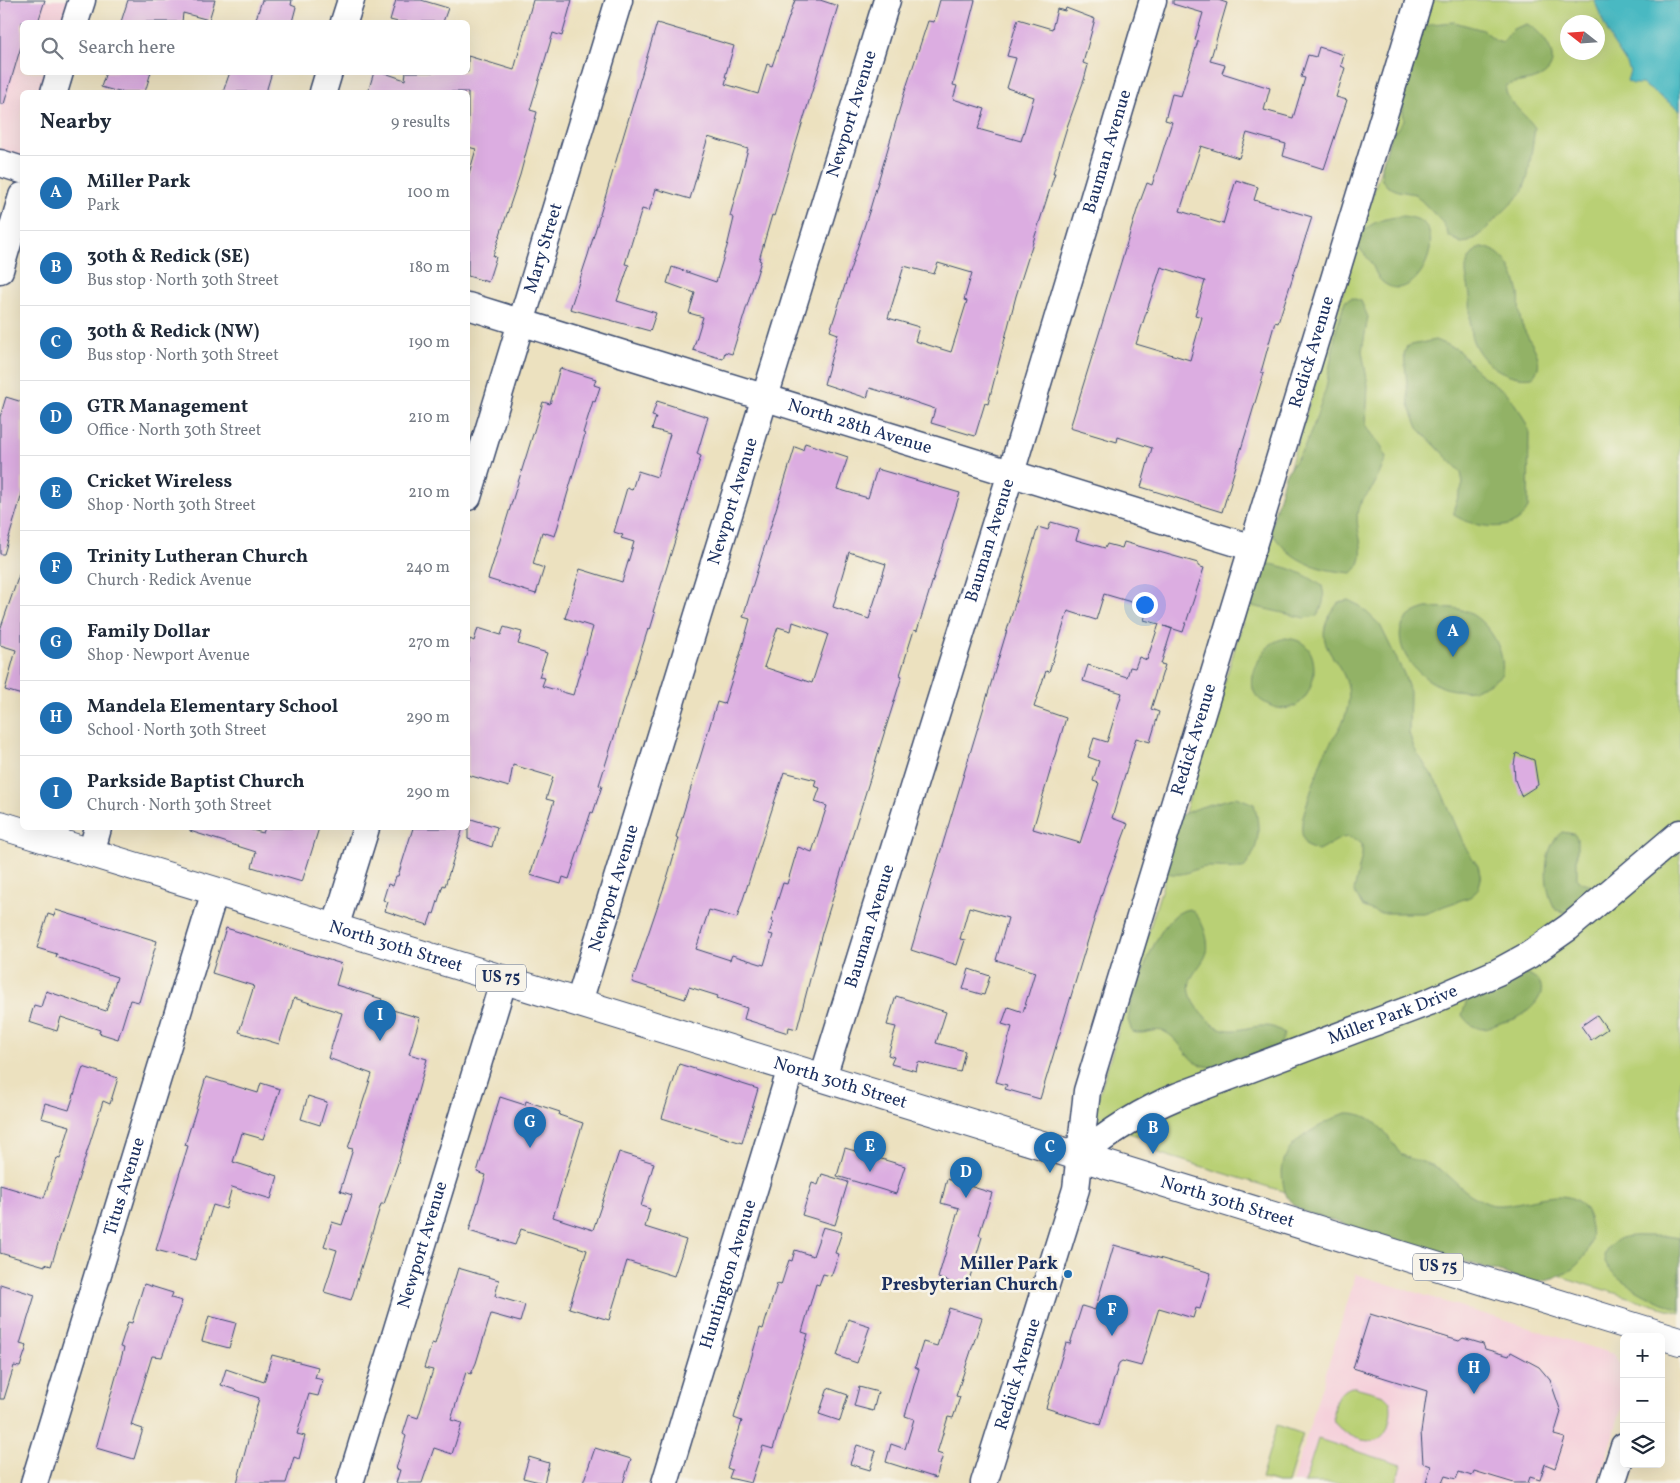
<!DOCTYPE html>
<meta charset="utf-8">
<style>
body{margin:0;font-family:Vollkorn,serif;background:#f6f6f7;color:#1f2937}
.controls{position:absolute;right:15px;bottom:15px;display:grid;overflow:hidden;border-radius:8px;box-shadow:0 5px 20px #0002}
.controls button{width:45px;height:45px;display:grid;place-items:center;padding:0;border:0;border-bottom:1px solid #e0e1e3;background:#fff;color:#1f2937;font:25px sans-serif}
.compass{position:absolute;left:1560px;top:15px;width:45px;height:45px;border-radius:50%;background:#fff;box-shadow:0 5px 20px #0002;rotate:287deg}
.you{position:absolute;left:1144px;top:604px;width:18px;height:18px;margin:-12px;border:4px solid #fff;border-radius:50%;background:#1a73e8;box-shadow:0 0 0 8px #1a73e833}
.badge{display:grid;place-items:center;width:32px;height:32px;border-radius:50%;background:#1f6fb2;color:#fff;font-size:16px;font-weight:700}
.pin{position:absolute;translate:-50% -41px;filter:drop-shadow(0 1px 2px #0008)}
.pin::after{content:'';position:absolute;top:26px;width:18px;height:15px;background:inherit;clip-path:polygon(0 0,100% 0,50% 100%)}
.list{margin:0;padding:0;list-style:none}
h2{display:flex;justify-content:space-between;align-items:center;height:65px;margin:0;padding:0 20px;font-size:21px}
h2 small{font-size:16px;font-weight:400;color:#747a83}
.list li{display:grid;grid-template-columns:32px 1fr auto;gap:15px;align-items:center;box-sizing:border-box;height:75px;padding:0 20px;border-top:1px solid #e0e1e3}
.list b{display:block;font-size:19px;white-space:nowrap}
.list p{margin:0;font-size:16px;white-space:nowrap;color:#747a83}
.list em{font-size:16px;font-style:normal;color:#747a83}
.icon{flex:none;width:28px;height:28px;fill:none;stroke:currentColor;stroke-width:2;stroke-linecap:round;stroke-linejoin:round}
.map{position:relative;flex:none;width:1680px;height:1483px;overflow:hidden}
.search{position:absolute;background:#fff;box-shadow:0 5px 20px #0002;left:20px;top:20px;width:450px;height:55px;display:flex;align-items:center;gap:12px;box-sizing:border-box;padding:0 18px;border-radius:8px;color:#747a83;font-size:19px}
.panel{position:absolute;background:#fff;box-shadow:0 5px 20px #0002;left:20px;top:90px;width:450px;height:740px;border-radius:8px}
.map>svg:first-child{display:block}
</style>
<div class="map">
<svg width="1680" height="1483" viewBox="0 0 1680 1483">
<rect width="100%" height="100%" fill="#f7f3e8"/>
<filter id="ink" filterUnits="userSpaceOnUse"><feTurbulence type="fractalNoise" baseFrequency=".02" numOctaves="2"/><feDisplacementMap in="SourceGraphic" scale="10" xChannelSelector="R" yChannelSelector="G"/><feConvolveMatrix kernelMatrix="1 2 1 2 8 2 1 2 1" color-interpolation-filters="sRGB"/></filter>
<filter id="wash" filterUnits="userSpaceOnUse"><feTurbulence type="fractalNoise" baseFrequency=".0096" numOctaves="4" result="noise"/><feDisplacementMap in="SourceGraphic" scale="20" xChannelSelector="R" yChannelSelector="G"/><feGaussianBlur stdDeviation="1.12" result="paint"/><feColorMatrix in="noise" values="0 0 0 0 0 0 0 0 0 0 0 0 0 0 0 0 0 1.4 0 .05"/><feComposite in="paint" operator="in"/></filter>
<g filter="url(#wash)">
<rect width="100%" height="100%" fill="#ece1bf"/>
<path fill="#f5cfda" d="M0 0H82L75 22H22V72L60 73 54 92H22V170L0 163Z
M1356 1274 1613 1354 1624 1371V1401L1598 1483H1292Z"/>
<path fill="#b9d075" stroke="#6a806a" fill-rule="evenodd" d="M1432 0H1680V1313L1161 1154 1147 1145 1145 1138 1096 1123 1095 1108ZM1568 22H1598V52H1568Z
M1355 1387 1384 1395 1390 1401C1393 1412 1389 1436 1376 1440 1362 1444 1342 1433 1334 1422 1330 1407 1339 1386 1355 1387Z
M1277 1425 1303 1434 1288 1483H1277L1261 1478Z
M1318 1439 1401 1465 1396 1483H1304Z"/>
<path fill="#92b266" stroke="#567062" d="M1454 22 1483 30 1496 40 1503 42 1513 29 1527 24C1545 33 1566 64 1540 77 1529 82 1517 81 1506 86 1503 100 1528 116 1535 128L1528 176 1522 193 1480 235 1469 242 1461 243 1449 236 1443 223 1415 194 1398 191 1387 186 1382 180 1381 169 1390 138 1404 120 1401 89 1421 32 1431 24Z
M1402 216C1410 217 1420 218 1426 226 1442 248 1413 303 1385 284 1376 278 1376 271 1371 263 1366 254 1359 251 1357 241 1366 222 1383 219 1402 216Z
M1480 247C1502 248 1514 270 1518 290 1521 299 1518 308 1520 317 1523 339 1550 357 1533 377 1506 381 1478 362 1471 335 1469 322 1471 309 1470 296 1467 274 1459 264 1480 247Z
M1352 298 1361 301 1368 317 1362 351 1368 385 1366 426 1382 447 1386 458C1382 468 1378 478 1373 487 1369 493 1362 499 1359 506 1351 529 1373 555 1352 573 1316 570 1290 562 1270 530L1285 475 1304 448 1313 427 1326 388 1336 331 1345 301Z
M1435 340 1457 349 1479 373 1507 393 1521 413 1529 430 1528 508C1526 511 1524 515 1521 518 1506 533 1470 526 1454 515V508L1463 484 1461 472 1418 428 1409 405 1404 354 1407 346Z
M1253 563C1279 563 1300 570 1322 586 1325 598 1324 605 1317 616L1305 618 1248 605Z
M1348 600 1360 606 1380 625 1404 674 1410 692 1409 733 1414 748 1440 788 1465 847 1478 866 1481 879 1478 890 1470 897 1424 913H1378L1362 906 1354 891 1362 855V844C1344 829 1336 843 1318 851L1306 846C1296 826 1306 808 1312 788 1316 777 1319 766 1323 756 1332 738 1345 725 1348 705 1356 658 1298 652 1339 602Z
M1427 608C1438 608 1454 606 1465 611 1488 620 1506 650 1502 674 1442 731 1356 625 1427 608Z
M1285 638C1293 639 1300 640 1306 646 1326 665 1307 731 1262 701 1243 689 1256 660 1268 647 1272 642 1279 640 1285 638Z
M1236 797 1254 804C1261 829 1260 849 1243 869 1231 870 1221 866 1210 867 1190 867 1188 879 1163 872L1178 816 1201 807Z
M1562 832 1574 834 1577 838V879L1590 885C1585 898 1574 901 1567 913L1556 910C1543 890 1541 849 1562 832Z
M1189 909C1201 914 1210 940 1207 952 1202 969 1184 976 1191 996 1195 1005 1200 1011 1206 1018 1233 1047 1257 1012 1284 1033 1283 1041 1277 1051 1270 1056 1254 1066 1213 1073 1195 1062 1184 1054 1178 1038 1165 1032 1155 1027 1146 1036 1132 1032L1128 1020 1130 1007C1141 980 1157 914 1189 909Z
M1524 973C1556 982 1538 1007 1517 1018 1511 1021 1504 1021 1498 1024 1494 1025 1489 1029 1484 1029 1475 1029 1467 1023 1462 1015L1469 995Z
M1346 1113C1369 1113 1378 1123 1391 1141 1394 1144 1397 1150 1400 1153 1410 1161 1425 1161 1436 1167 1451 1175 1460 1189 1475 1197 1481 1200 1489 1205 1496 1205 1529 1207 1583 1172 1591 1228 1593 1243 1588 1254 1577 1265 1565 1277 1548 1280 1532 1282L1304 1212C1290 1203 1285 1198 1283 1182 1278 1154 1296 1139 1318 1127 1328 1122 1335 1117 1346 1113Z
M1667 1236 1680 1238V1310C1663 1303 1592 1274 1606 1250 1609 1245 1615 1240 1621 1238 1633 1234 1653 1237 1667 1236Z"/>
<path fill="#4ab9c2" stroke="#327490" d="M1594 0H1680V110L1642 84H1633L1627 81 1630 71 1627 64 1611 40Z"/>
<g id="blocks">
<path fill="#dcade1" fill-rule="evenodd" d="M0 0H45L38 22H22V43L4 104H0Z
M128 0H215L209 20 183 13 182 22H121Z
M262 0H292L291 5 296 7 292 22H255Z
M396 0H421L448 8 443 22H398L390 20Z
M533 0H572L562 36 553 33 530 110 537 112 520 175 493 256 496 257 488 282 468 276V177L476 149 468 147V92H368L374 72H382L405 80 406 72H468V56L514 70Z
M795 0H820L838 6 774 216 772 215 759 260 761 261 732 354 725 352 723 359 693 350 703 317 689 313 695 293 667 283 672 267 716 282 728 243 734 218 730 216 748 149 708 137 690 199 656 189 649 211 642 209 625 264 629 265 617 301 656 313 650 331 570 309 588 255 657 23 734 46 725 77H727L725 84 758 94 767 64 772 66Z
M940 0H975L953 85 957 86 953 99 985 109 978 129 1021 141 1034 97 1007 88 1016 58 1007 56 1018 19 1052 29 1057 9 1065 11 1066 8 1095 19 1083 63 1088 65 1084 80 1067 127 1053 173H1055L1016 296 988 404 985 403 975 436 931 423 935 409 900 397 870 388 867 398 824 384 838 334 830 331 870 209 904 94 928 21 934 22ZM938 263 972 273 964 300 967 301 951 352 915 341 919 327 888 318 904 266 934 274Z
M1173 0H1218L1227 3 1210 61 1225 65 1222 73 1270 88 1264 110 1293 118 1305 78 1301 77 1308 55 1316 57 1319 47 1344 55 1341 66 1345 68 1336 97 1347 100 1324 169 1283 156 1286 144 1247 133 1239 158 1201 146 1180 211 1223 224 1236 180 1258 187 1254 200 1312 217 1278 323 1275 322 1261 372 1264 373 1222 512 1141 487 1152 448 1118 437 1117 442 1070 428 1138 207 1147 183 1152 185 1172 122 1165 120 1172 94 1181 96 1198 41 1195 40 1203 13 1173 4ZM1161 267 1205 281 1195 315 1202 317 1190 360 1136 344Z
M106 72H151L145 92H119L101 87Z
M230 72H272L266 92H223Z
M560 368 596 379 594 385 600 387 595 402 593 401 583 433 585 434 555 536 542 532 533 564 544 568 536 594 488 579 543 402 550 404Z
M6 397 22 402V494L4 554H0V417Z
M657 401 708 417 697 454 701 456 653 612 655 613 650 630 648 629 599 785 602 786 593 813 591 812 569 879 563 877 561 884 530 875 554 801 546 799 553 777 513 765 509 787 468 775V648L470 639 474 641 478 628 501 635 504 627 522 632 518 644 547 653 539 677 545 678 542 686 573 695 593 627 565 618 580 569 622 582 634 542 621 538 623 535 614 532 627 488 632 490 638 471 657 477 670 434 652 429 656 417 652 416Z
M805 443 848 457 837 489 868 498 877 469 960 493 917 631 914 630 900 675 902 676 822 933 797 1029 789 1027 788 1033 744 1019 747 1008 717 998 718 996 689 987 685 999 632 982 668 875 679 838 676 837 717 702 724 704 740 655 750 619 743 617 795 447 803 450ZM849 552 886 564 869 619 833 607ZM793 622 828 634 812 683 764 667 778 627 791 631ZM784 772 816 780 814 786 820 788 815 802 827 806 812 852 798 847 787 884 783 883 771 921 773 922 769 934 773 935 764 965 732 955 730 960 696 949 709 910 737 918Z
M1051 522 1079 530 1076 540 1105 548 1107 544 1122 548 1124 542 1198 563V566L1204 568 1183 632 1164 626 1172 629 1161 664 1165 665 1151 709 1159 712 1150 742 1136 738 1112 818 1128 824 1104 887 1040 1099 1005 1089 1007 1085 996 1082 1012 1027 1002 1024 1008 1007 1023 1012 1035 972 996 960 1008 918 969 907 960 939 965 940 957 965 911 950 1038 527 1048 530ZM1104 594 1148 607 1144 620 1159 624 1147 660 1139 657 1135 668 1130 667 1127 677 1088 665 1083 681 1122 693 1107 742 1094 738 1088 757 1099 761 1093 781 1099 783 1080 843 1033 829 1066 718 1034 707 1046 671 1049 672 1068 611 1096 620Z
M20 572H22V695L5 690 16 650 0 645V630Z
M1516 753 1534 760 1538 785 1521 796 1515 780 1514 765Z
M468 818 497 827 492 847 468 839Z
M190 828H244L263 833 265 828H319L302 882 252 867 256 852 190 831Z
M413 828H463L445 886 443 885 434 914 432 913 428 925 385 911 388 902 383 900 388 884 393 886 396 876H398Z
M56 910 157 941 139 1002 130 1000 118 1039 99 1033 100 1030 61 1017 57 1031 29 1022 34 1005 41 1007 46 991 106 1011 117 977 56 957 57 954 37 948 48 914 54 916Z
M226 928 342 964 336 985 382 999 379 1006 420 1018 409 1054 427 1059 398 1163 384 1204H381L351 1300 324 1292 337 1250 324 1246 332 1222 342 1225 352 1195 340 1191 353 1149 348 1148 372 1074 328 1058 342 1013 294 998 279 1044 239 1032 254 986 212 973Z
M969 969 990 976 984 995 963 989Z
M896 996 946 1012 936 1043 965 1051 960 1072 918 1062 916 1071 891 1064 894 1057 888 1055 896 1027 887 1025Z
M1597 1015 1607 1029 1591 1040 1581 1026Z
M679 1064 758 1089 742 1143 662 1118Z
M83 1067 118 1078 110 1104 103 1101 51 1266 45 1264V1266L0 1253V1185L44 1198 57 1158 60 1159 70 1126 41 1118 45 1103 69 1110Z
M206 1077 258 1093 261 1083 280 1089 263 1139 242 1133 233 1162 278 1176 271 1199 232 1187 226 1209 213 1205 195 1260 156 1250 188 1146 185 1145Z
M308 1096 327 1102 320 1125 301 1119Z
M500 1097 525 1105 526 1101 560 1112 559 1115 583 1123 553 1217 593 1230 619 1152 654 1163 641 1206 650 1209 645 1227 686 1240 674 1276 627 1261 609 1320 569 1308 587 1250 521 1229 515 1245 469 1231 486 1175 477 1172Z
M845 1148 905 1166 896 1194 837 1176Z
M822 1174 848 1182 835 1225 802 1215 812 1183 818 1185Z
M947 1179 992 1193 979 1235 982 1237 967 1287 938 1278 959 1208 941 1203Z
M823 1227 842 1232 835 1253 839 1254 831 1276 823 1274 819 1285 816 1284 802 1332 808 1334 773 1449 763 1446 751 1483 729 1478 732 1470 727 1468 742 1421 734 1418 760 1328 763 1329 777 1284 781 1285 789 1260 792 1261 795 1250 813 1256Z
M1114 1245 1211 1273 1200 1309 1196 1308 1193 1318 1159 1308 1141 1366 1122 1361 1119 1363 1100 1425 1046 1408 1066 1343 1070 1344 1082 1306 1095 1310Z
M458 1268 499 1280 495 1296 525 1305 520 1322 491 1314 476 1363 471 1374 466 1372 451 1420 462 1423 452 1454 434 1448 422 1483H396L400 1470 396 1469 406 1436 403 1434 409 1415 418 1418 433 1370 424 1368 432 1343 435 1344Z
M0 1284 35 1295 20 1344 27 1346 20 1367 14 1366 4 1399H0Z
M144 1284 173 1293 171 1298 182 1301 162 1357 152 1356 131 1425 143 1429 134 1459 96 1448 124 1348 120 1347 128 1322 132 1323Z
M949 1308 982 1318 956 1396 960 1397 953 1418 948 1417 937 1453 943 1455 936 1478 886 1462 891 1444 905 1449 914 1419 905 1416 919 1369 915 1367 923 1342 937 1346Z
M1370 1314 1459 1341 1463 1338 1483 1344 1485 1349 1509 1356 1511 1352 1539 1367 1550 1380 1561 1412 1554 1435 1565 1438 1555 1468 1545 1464 1540 1480 1530 1477 1528 1483H1514L1474 1471 1472 1476 1459 1472 1456 1479 1445 1476 1442 1483H1426L1431 1466 1423 1463 1421 1432 1427 1391 1353 1368Z
M209 1316 236 1323 229 1348 202 1341Z
M848 1319 870 1326 857 1363 837 1356Z
M272 1355 318 1367 315 1378 323 1380 318 1396 309 1394 297 1434 305 1436 299 1459 294 1457 286 1483H237L259 1398 221 1385 226 1369 264 1382Z
M859 1387 878 1392 873 1411 854 1406Z
M828 1388 848 1395 840 1421 819 1414Z
M857 1445 876 1451 870 1470 850 1464Z
M595 1448 631 1459 623 1483H583Z
M529 1457 549 1463 544 1483 523 1478Z"/>
</g>
</g>
<g filter="url(#ink)">
<use href="#blocks" fill-opacity="0" stroke="#3a4a6d" stroke-width="1"/>
<g fill="none" stroke-linecap="round" stroke-linejoin="round">
<defs>
<g id="minor">
<path d="M75 22 82 0"/>
<path d="M344 22 351 0"/>
<path d="M54 92 60 72"/>
<path d="M323 92 329 72"/>
<path d="M0 163 22 170"/>
<path d="M0 270 22 196"/>
<path id="s1" d="M468 306 1253 548"/>
<path id="s2" d="M468 497 619 0"/>
<path d="M91 853 98 828"/>
<path d="M335 928 366 828"/>
<path id="s3" d="M579 1002 887 0"/>
<path id="s4" d="M823 1077 1011 473 1153 0"/>
<path id="s5" d="M1081 1156C1110 1131 1142 1111 1178 1096L1429 1002 1498 972 1529 955 1569 927 1680 833"/>
<path id="s6" d="M34 1483 215 891"/>
<path id="s7" d="M350 1483 504 979"/>
<path id="s8" d="M665 1483 791 1068"/>
<path id="s9" d="M984 1483 1076 1189 1087 1091 1419 0"/>
<path d="M1612 1483 1624 1446"/>
</g>
<g id="highway">
<path id="s10" d="M0 825 1680 1341"/>
</g>
</defs>
<use href="#minor" stroke="#3a4a6d" stroke-width="29"/>
<use href="#highway" stroke="#3a4a6d" stroke-width="30"/>
<use href="#minor" stroke="#fff" stroke-width="26"/>
<use href="#highway" stroke="#fff" stroke-width="28"/>
</g>
</g>
<circle fill="#1f6fb2" stroke="#f7f3e8" stroke-width="2" cx="1068" cy="1274" r="5"/>
<g text-anchor="middle" dominant-baseline="central" stroke-width="5" stroke-linejoin="round" paint-order="stroke">
<g fill="#f7f3e8" stroke="#5d6a87" stroke-width="1">
<rect x="476" y="964.5" width="50" height="27" rx="4"/>
<rect x="1413" y="1253.5" width="50" height="27" rx="4"/>
</g>
<g font-size="16" font-weight="bold" fill="#1b2f5e">
<text x="501" y="978">US 75</text>
<text x="1438" y="1267">US 75</text>
</g>
<g font-size="18" fill="#1b2f5e" stroke="#f7f3e8">
<text stroke="none"><textPath href="#s3" startOffset="929">Newport Avenue</textPath></text>
<text stroke="none"><textPath href="#s4" startOffset="968">Bauman Avenue</textPath></text>
<text stroke="none"><textPath href="#s2" startOffset="260">Mary Street</textPath></text>
<text stroke="none"><textPath href="#s9" startOffset="1179">Redick Avenue</textPath></text>
<text stroke="none"><textPath href="#s1" startOffset="410">North 28th Avenue</textPath></text>
<text stroke="none"><textPath href="#s3" startOffset="524">Newport Avenue</textPath></text>
<text stroke="none"><textPath href="#s4" startOffset="562">Bauman Avenue</textPath></text>
<text stroke="none"><textPath href="#s9" startOffset="774">Redick Avenue</textPath></text>
<text stroke="none"><textPath href="#s3" startOffset="119">Newport Avenue</textPath></text>
<text stroke="none"><textPath href="#s4" startOffset="158">Bauman Avenue</textPath></text>
<text stroke="none"><textPath href="#s10" startOffset="414">North 30th Street</textPath></text>
<text stroke="none"><textPath href="#s5" startOffset="344">Miller Park Drive</textPath></text>
<text stroke="none"><textPath href="#s10" startOffset="879">North 30th Street</textPath></text>
<text stroke="none"><textPath href="#s6" startOffset="310">Titus Avenue</textPath></text>
<text stroke="none"><textPath href="#s10" startOffset="1284">North 30th Street</textPath></text>
<text stroke="none"><textPath href="#s7" startOffset="249">Newport Avenue</textPath></text>
<text stroke="none"><textPath href="#s8" startOffset="218">Huntington Avenue</textPath></text>
<text stroke="none"><textPath href="#s9" startOffset="114">Redick Avenue</textPath></text>
</g>
<g font-size="18" font-weight="bold" fill="#1b2f5e" stroke="#f7f3e8" text-anchor="end">
<text x="1058" y="1264">Miller Park<tspan x="1058" dy="21">Presbyterian Church</tspan></text>
</g>
</g>
</svg>
<div class="controls">
<button>+</button>
<button>−</button>
<button><svg class="icon" aria-label="layers" viewBox="0 0 24 24"><path d="M12 4l9 5-9 5-9-5zM3 14l9 5 9-5"/></svg></button>
</div>
<svg class="compass" viewBox="-18 -18 36 36"><path d="M0-13l5 13h-10z" fill="#e53935"/><path d="M0 13l5-13h-10z" fill="#747a83"/></svg>
<div class="you"></div>
<div class="pin badge" style="left:1453px;top:657px">A</div>
<div class="pin badge" style="left:1153px;top:1154px">B</div>
<div class="pin badge" style="left:1050px;top:1173px">C</div>
<div class="pin badge" style="left:966px;top:1198px">D</div>
<div class="pin badge" style="left:870px;top:1172px">E</div>
<div class="pin badge" style="left:1112px;top:1336px">F</div>
<div class="pin badge" style="left:530px;top:1148px">G</div>
<div class="pin badge" style="left:1474px;top:1394px">H</div>
<div class="pin badge" style="left:380px;top:1041px">I</div>
<div class="search"><svg class="icon" aria-label="search" viewBox="0 0 24 24"><circle cx="10" cy="10" r="6"/><path d="M15 15l6 6"/></svg>Search here</div>
<section class="panel">
<h2>Nearby<small>9 results</small></h2>
<ul class="list">
<li><span class="badge">A</span><div><b>Miller Park</b><p>Park</p></div><em>100 m</em></li>
<li><span class="badge">B</span><div><b>30th &amp; Redick (SE)</b><p>Bus stop · North 30th Street</p></div><em>180 m</em></li>
<li><span class="badge">C</span><div><b>30th &amp; Redick (NW)</b><p>Bus stop · North 30th Street</p></div><em>190 m</em></li>
<li><span class="badge">D</span><div><b>GTR Management</b><p>Office · North 30th Street</p></div><em>210 m</em></li>
<li><span class="badge">E</span><div><b>Cricket Wireless</b><p>Shop · North 30th Street</p></div><em>210 m</em></li>
<li><span class="badge">F</span><div><b>Trinity Lutheran Church</b><p>Church · Redick Avenue</p></div><em>240 m</em></li>
<li><span class="badge">G</span><div><b>Family Dollar</b><p>Shop · Newport Avenue</p></div><em>270 m</em></li>
<li><span class="badge">H</span><div><b>Mandela Elementary School</b><p>School · North 30th Street</p></div><em>290 m</em></li>
<li><span class="badge">I</span><div><b>Parkside Baptist Church</b><p>Church · North 30th Street</p></div><em>290 m</em></li>
</ul>
</section>
</div>
